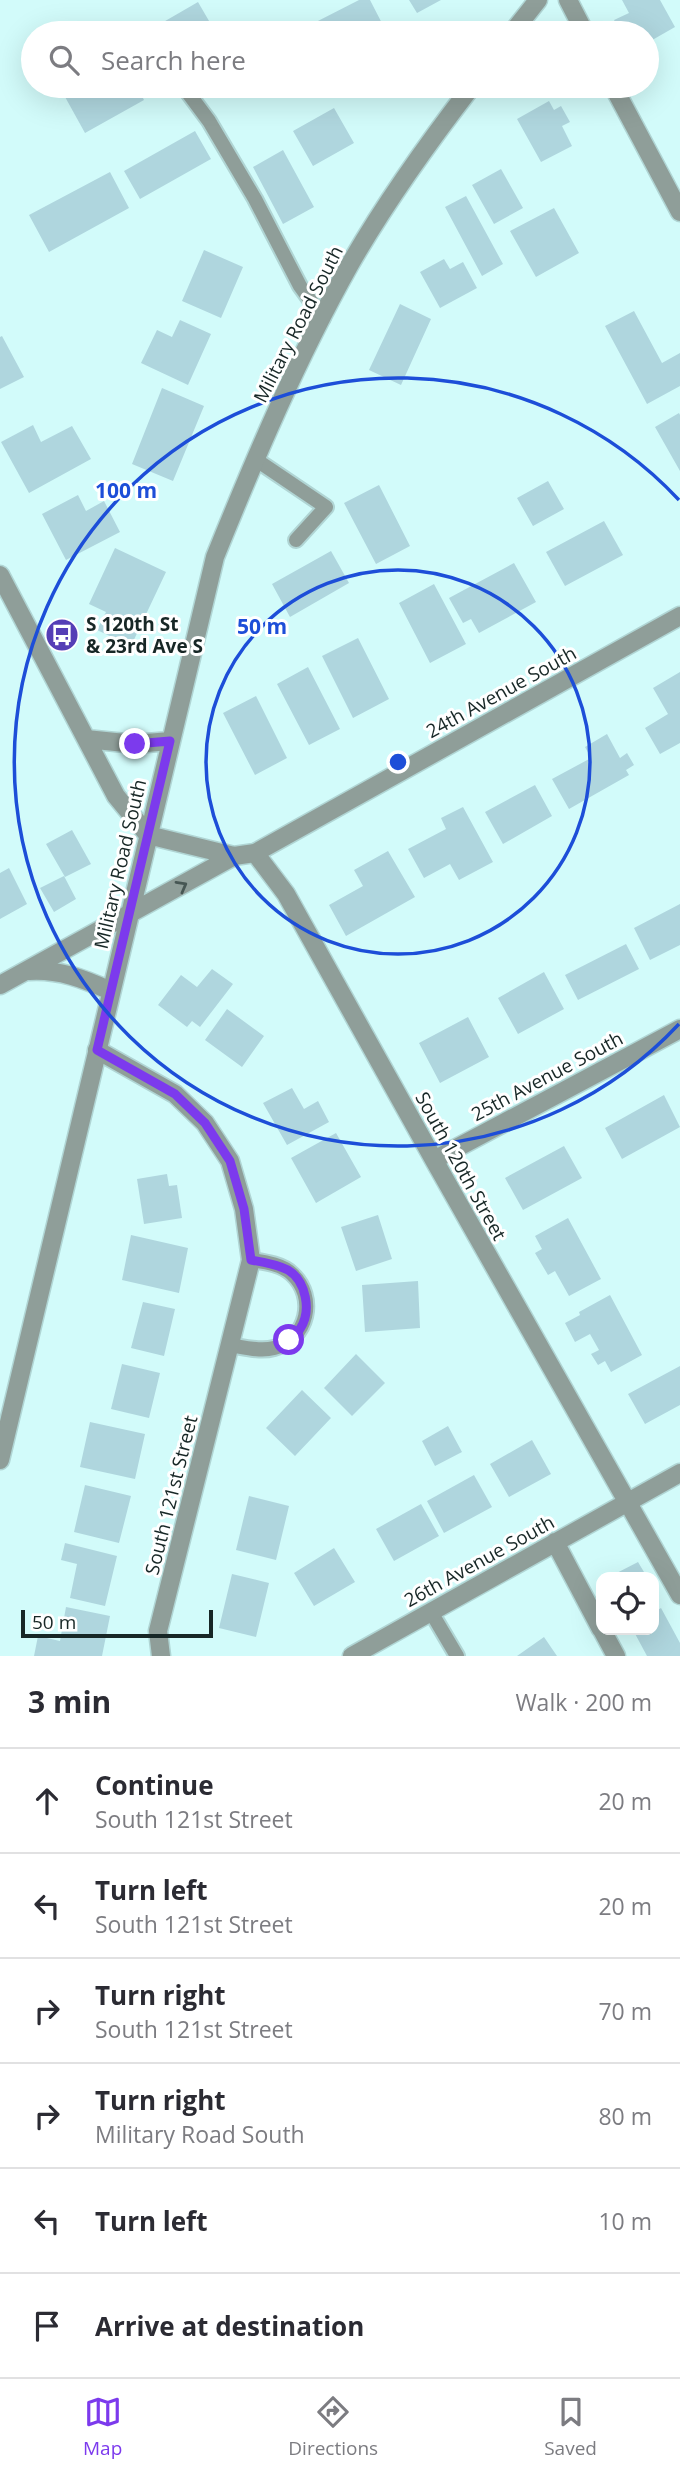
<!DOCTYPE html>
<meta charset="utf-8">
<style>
body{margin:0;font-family:"Open Sans",sans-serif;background:#f2f2f3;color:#2b2b33}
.controls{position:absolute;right:21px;bottom:21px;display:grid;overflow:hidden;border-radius:14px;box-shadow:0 7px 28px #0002}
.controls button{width:63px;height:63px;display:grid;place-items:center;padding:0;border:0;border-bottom:2px solid #e1e1e2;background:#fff;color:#2b2b33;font:35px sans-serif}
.scale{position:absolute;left:21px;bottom:18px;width:192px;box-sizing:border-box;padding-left:7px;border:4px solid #172726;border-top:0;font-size:19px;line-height:24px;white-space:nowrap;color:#172726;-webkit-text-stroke:5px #fff;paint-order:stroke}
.stop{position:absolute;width:21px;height:21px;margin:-16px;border:5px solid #7c3aed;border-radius:50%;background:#fff}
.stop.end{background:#7c3aed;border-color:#fff;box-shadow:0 2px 7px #0008}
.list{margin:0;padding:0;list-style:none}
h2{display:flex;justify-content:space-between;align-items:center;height:91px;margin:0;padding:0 28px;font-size:30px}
h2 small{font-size:23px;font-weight:400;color:#7c7c81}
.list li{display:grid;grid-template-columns:46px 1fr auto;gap:21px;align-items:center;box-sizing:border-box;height:105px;padding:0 28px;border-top:2px solid #e1e1e2}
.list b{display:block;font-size:26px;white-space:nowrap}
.list p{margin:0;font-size:23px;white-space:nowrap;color:#7c7c81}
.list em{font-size:23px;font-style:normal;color:#7c7c81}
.icon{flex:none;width:38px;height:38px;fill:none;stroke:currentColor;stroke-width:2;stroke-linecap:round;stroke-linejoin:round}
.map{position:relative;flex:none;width:680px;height:1656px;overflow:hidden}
.search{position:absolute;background:#fff;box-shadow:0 7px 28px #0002;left:21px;right:21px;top:21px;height:77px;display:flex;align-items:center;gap:18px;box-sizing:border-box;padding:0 24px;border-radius:38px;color:#7c7c81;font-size:26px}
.sheet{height:721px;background:#fff}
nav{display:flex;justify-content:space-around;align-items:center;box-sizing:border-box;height:98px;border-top:2px solid #e1e1e2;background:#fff;font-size:19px;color:#7c7c81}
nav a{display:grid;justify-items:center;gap:4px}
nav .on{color:#7c3aed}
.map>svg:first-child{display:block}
</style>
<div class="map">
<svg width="680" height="1656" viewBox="0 0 680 1656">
<rect width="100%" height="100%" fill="#d2fbfa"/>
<path fill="#afd6de" d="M359 0H370L387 33H320L314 23Z
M409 0H441L417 13Z
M622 0H660L675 27 647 43V33H621L614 20 629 13Z
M198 2 216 33H165L160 24Z
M59 86H137L144 100 85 133Z
M549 101 554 110 561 106 570 122 562 126 572 146 541 162 517 119Z
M334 108 354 143 313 166 293 131Z
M195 131 211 159 140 199 124 171Z
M283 150 314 207 283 224 253 167Z
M501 169 523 208 494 224 472 185Z
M110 172 129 208 49 252 29 215Z
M466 196 503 264 482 276 445 207Z
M554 208 579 253 536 277 510 231Z
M204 250 243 267 221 318 182 301Z
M444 259 450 269 463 262 477 288 440 308 420 272Z
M400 304 431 319 401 385 369 370Z
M634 311 662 363 680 353V386L647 404 605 326Z
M180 320 211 334 188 385 141 363 157 330 172 337Z
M2 336 24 377 0 389V337Z
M162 388 204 406 173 481 132 464Z
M679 413 680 415V471L655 427Z
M33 425 41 442 72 426 91 459 29 493 1 442Z
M548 481 564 509 533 526 517 498Z
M379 485 410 546 376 564 344 503Z
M78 495 86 511 104 501 120 532 66 560 42 514Z
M604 521 623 555 565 586 546 552Z
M115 548 166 572 131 646 97 630 106 612 89 604Z
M331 551 349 583 290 617 272 584Z
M514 563 536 602 479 633 471 619 463 623 449 598Z
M434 584 466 644 430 663 399 603Z
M358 638 389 699 353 718 322 656Z
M308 667 340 729 309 745 277 684Z
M680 672V743L660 754 645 728 668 714 653 688Z
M256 696 287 758 255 775 223 713Z
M607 734 620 758 627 753 634 765 626 770 629 775 569 809 552 779 591 758 585 747Z
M535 785 552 816 503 844 485 812Z
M463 807 493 862 459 880 450 864 424 878 408 849 446 829 441 818Z
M72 830 91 864 65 877 46 844Z
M388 851 415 897 346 936 329 905 363 886 354 870Z
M9 868 27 904 0 919V873Z
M64 876 76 899 54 912 40 888Z
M680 904V945L650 960 634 928Z
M626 944 639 969 578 1000 565 975Z
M212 969 233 984 200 1027 192 1021 187 1027 158 1005 181 975 197 987Z
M544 972 564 1009 518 1034 498 998Z
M227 1009 264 1036 242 1067 205 1040Z
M468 1017 489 1057 440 1083 419 1043Z
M292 1088 304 1109 318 1101 329 1122 287 1145 263 1103Z
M664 1095 680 1127 622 1159 605 1128Z
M336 1133 361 1177 316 1203 291 1158Z
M564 1146 582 1178 523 1210 505 1178Z
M167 1174 169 1186 177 1185 182 1218 144 1224 137 1179Z
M378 1215 392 1259 356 1271 341 1227Z
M568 1218 601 1279 569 1296 555 1271 548 1275 535 1253 542 1249 535 1236Z
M131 1235 188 1248 179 1293 122 1280Z
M418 1281 420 1328 365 1332 362 1285Z
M610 1295 642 1355 611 1372 605 1361 598 1365 591 1354 599 1350 590 1334 575 1342 565 1323 580 1315 579 1312Z
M143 1302 175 1309 164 1356 131 1348Z
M356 1354 385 1383 352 1416 324 1388Z
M122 1364 160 1373 149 1418 111 1409Z
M680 1366V1405L645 1424 628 1394Z
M302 1390 331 1418 295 1456 266 1428Z
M90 1422 145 1434 135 1479 80 1467Z
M448 1426 462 1452 435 1466 422 1441Z
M532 1440 551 1474 509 1497 490 1464Z
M474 1475 492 1507 444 1533 427 1501Z
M85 1485 131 1496 119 1543 74 1532Z
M249 1496 289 1506 276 1560 236 1550Z
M421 1504 439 1536 394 1561 376 1529Z
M65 1543 117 1556 105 1606 70 1598 77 1564 61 1560Z
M334 1548 355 1582 314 1606 294 1573Z
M638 1562 647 1577H609Z
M232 1574 269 1583 256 1637 219 1628Z
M66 1607 110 1616 102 1656H34L38 1636 60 1641Z
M661 1608 680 1643V1656H647L633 1630H654V1612Z
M544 1637 557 1656H517Z"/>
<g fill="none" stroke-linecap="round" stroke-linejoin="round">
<defs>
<path id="service" d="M183 86 209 121 255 199 300 286 323 318
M255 459 326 507 296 540
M230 1345C243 1347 260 1352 274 1348 308 1339 317 1297 292 1274 282 1264 264 1262 251 1260
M431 1612 457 1656"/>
<path id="minor" d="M568 0 585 33
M613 86 680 212
M255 853 286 894 434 1160 680 1595
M97 1050 175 1094 205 1123 230 1161 244 1209 251 1260 158 1631 161 1656
M434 1160 680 1029
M555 1542 601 1629
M602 1630 616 1656
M352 1656 680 1473"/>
<path id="tertiary" d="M512 33 538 0
M0 575 116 796 148 835
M86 739 135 744 170 741
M148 835 234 856 255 853 680 616
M29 971C59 969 84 979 111 991
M0 985 234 856
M0 1460 215 557C255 458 297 359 349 266 385 203 428 143 472 86"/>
</defs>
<use href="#service" stroke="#b0d5d4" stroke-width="18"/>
<use href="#minor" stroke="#b0d5d4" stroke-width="21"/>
<use href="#tertiary" stroke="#b0d5d4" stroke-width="21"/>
<use href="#service" stroke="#8f9e99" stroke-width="14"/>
<use href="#minor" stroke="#8f9e99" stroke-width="18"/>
<use href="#tertiary" stroke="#8f9e99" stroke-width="18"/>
</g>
<defs><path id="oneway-chevron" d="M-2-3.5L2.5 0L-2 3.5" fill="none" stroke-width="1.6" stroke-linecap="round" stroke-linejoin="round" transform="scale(1.75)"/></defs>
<use stroke="#475754" href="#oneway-chevron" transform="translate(182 886) rotate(-29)"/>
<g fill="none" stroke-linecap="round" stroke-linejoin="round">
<path stroke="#7c3aed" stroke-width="9" d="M135 744 170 741 97 1050 175 1094 205 1123 230 1161 244 1209 251 1260C263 1262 276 1264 288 1270 306 1281 312 1311 300 1329 298 1333 292 1337 289 1340"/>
</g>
<g fill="none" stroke="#1d4ed8" stroke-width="3.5">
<circle cx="398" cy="762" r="192"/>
<path d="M679 1024A384 384 0 1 1 679 500"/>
</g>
<defs>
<symbol id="bus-disc" viewBox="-11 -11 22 22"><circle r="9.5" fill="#553eb6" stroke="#fff"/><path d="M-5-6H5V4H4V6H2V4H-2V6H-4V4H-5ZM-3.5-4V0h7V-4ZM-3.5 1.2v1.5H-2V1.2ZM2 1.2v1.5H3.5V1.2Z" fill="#fff"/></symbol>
</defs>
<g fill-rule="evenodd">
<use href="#bus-disc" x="43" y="616" width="38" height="38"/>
</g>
<g text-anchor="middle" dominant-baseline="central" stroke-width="6" stroke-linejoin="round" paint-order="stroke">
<g font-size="19" fill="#172726" stroke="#fff">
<text transform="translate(298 324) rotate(-63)">Military Road South</text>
<text transform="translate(501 692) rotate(-29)">24th Avenue South</text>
<text transform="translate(120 864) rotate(-77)">Military Road South</text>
<text transform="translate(547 1076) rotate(-28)">25th Avenue South</text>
<text transform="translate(461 1166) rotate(61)">South 120th Street</text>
<text transform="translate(171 1495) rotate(-76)">South 121st Street</text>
<text transform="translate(479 1561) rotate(-29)">26th Avenue South</text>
</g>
<g font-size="19" font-weight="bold" fill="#172726" stroke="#fff" text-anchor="start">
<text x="86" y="624">S 120th St<tspan x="86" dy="22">&amp; 23rd Ave S</tspan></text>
</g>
</g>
<circle cx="398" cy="762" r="10" fill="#1d4ed8" stroke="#fff" stroke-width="3.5"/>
<g font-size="21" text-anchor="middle" font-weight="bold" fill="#1d4ed8" stroke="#fff" stroke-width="6" stroke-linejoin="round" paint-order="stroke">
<text x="126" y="498">100 m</text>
<text x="262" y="634">50 m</text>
</g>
</svg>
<div class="controls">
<button><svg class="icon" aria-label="locate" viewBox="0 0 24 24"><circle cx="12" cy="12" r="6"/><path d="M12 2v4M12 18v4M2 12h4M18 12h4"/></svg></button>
</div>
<div class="scale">50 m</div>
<div class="stop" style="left:289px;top:1340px"></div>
<div class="stop end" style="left:135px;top:744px"></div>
<div class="search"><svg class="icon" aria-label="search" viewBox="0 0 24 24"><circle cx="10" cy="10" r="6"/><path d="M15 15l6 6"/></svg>Search here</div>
</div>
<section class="sheet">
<h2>3 min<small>Walk · 200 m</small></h2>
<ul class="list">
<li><svg class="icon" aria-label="ahead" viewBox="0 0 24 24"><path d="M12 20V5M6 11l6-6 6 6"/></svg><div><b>Continue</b><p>South 121st Street</p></div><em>20 m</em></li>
<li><svg class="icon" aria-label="left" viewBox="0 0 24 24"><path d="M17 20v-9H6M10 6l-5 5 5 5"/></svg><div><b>Turn left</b><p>South 121st Street</p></div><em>20 m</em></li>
<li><svg class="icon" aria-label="right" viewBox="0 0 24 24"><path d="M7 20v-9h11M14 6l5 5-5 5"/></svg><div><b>Turn right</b><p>South 121st Street</p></div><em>70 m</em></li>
<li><svg class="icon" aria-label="right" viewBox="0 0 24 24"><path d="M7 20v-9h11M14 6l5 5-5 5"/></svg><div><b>Turn right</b><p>Military Road South</p></div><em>80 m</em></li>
<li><svg class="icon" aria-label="left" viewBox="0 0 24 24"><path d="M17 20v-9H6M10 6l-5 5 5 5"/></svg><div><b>Turn left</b></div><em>10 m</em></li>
<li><svg class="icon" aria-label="arrive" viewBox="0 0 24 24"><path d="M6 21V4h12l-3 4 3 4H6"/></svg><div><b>Arrive at destination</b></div></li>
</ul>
</section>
<nav>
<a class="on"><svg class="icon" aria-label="map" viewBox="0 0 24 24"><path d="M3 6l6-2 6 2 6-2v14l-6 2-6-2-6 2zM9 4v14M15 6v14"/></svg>Map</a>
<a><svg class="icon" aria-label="directions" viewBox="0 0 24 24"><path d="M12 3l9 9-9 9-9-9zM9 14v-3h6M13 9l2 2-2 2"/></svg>Directions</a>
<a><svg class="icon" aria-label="saved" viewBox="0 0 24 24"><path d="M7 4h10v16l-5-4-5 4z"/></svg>Saved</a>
</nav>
